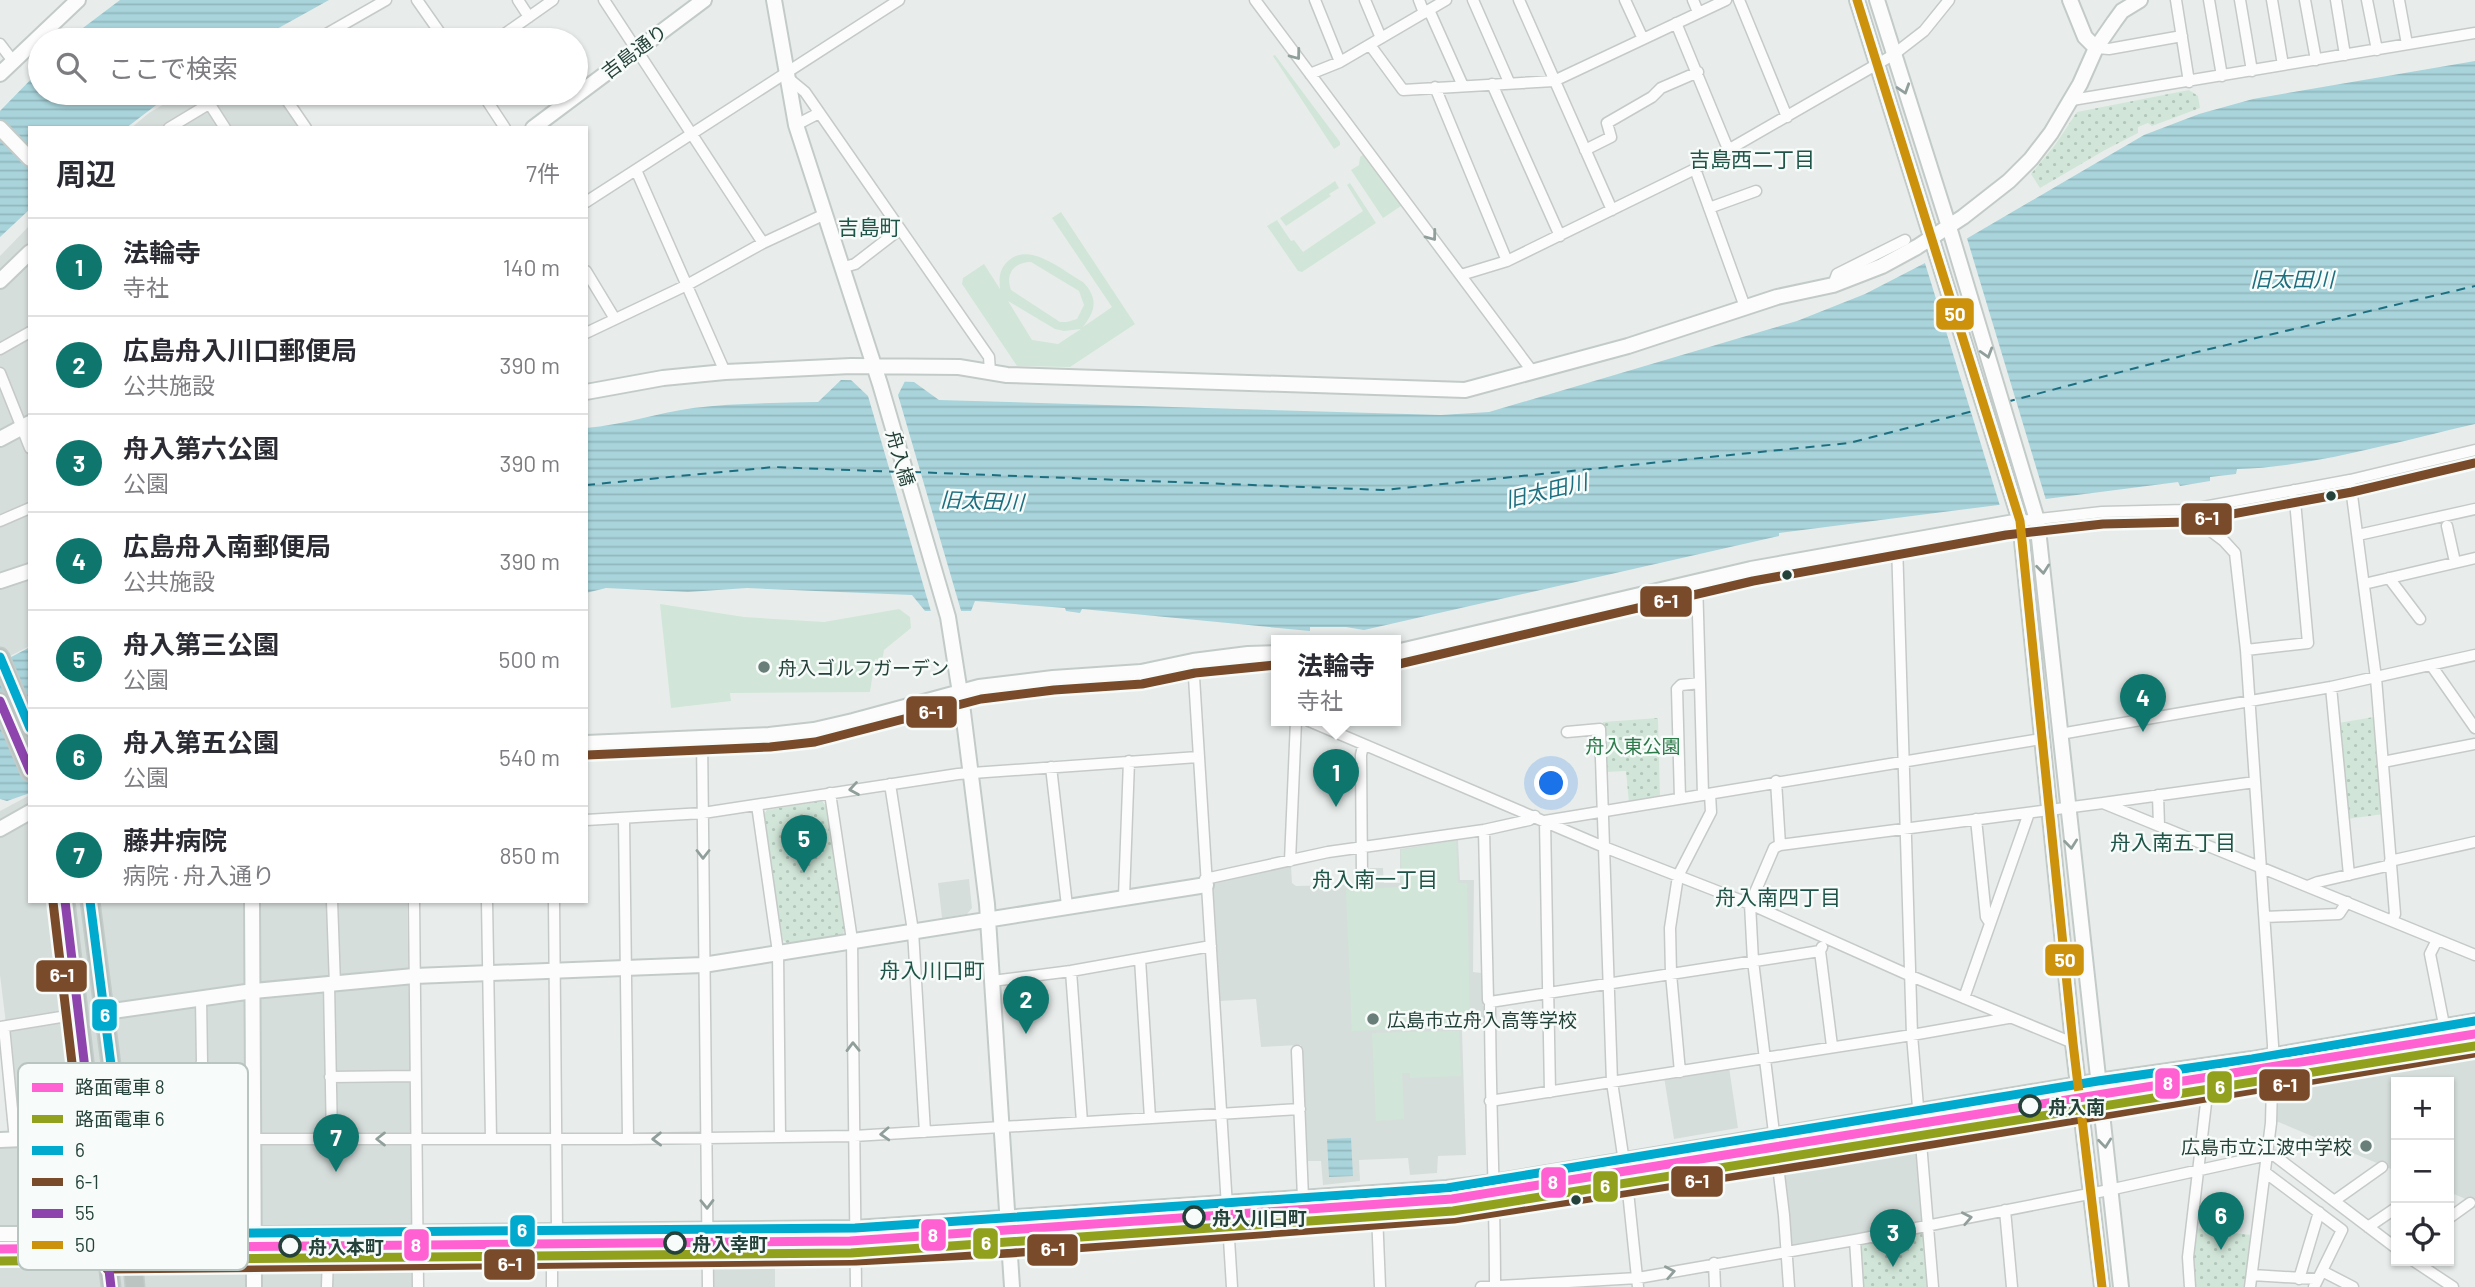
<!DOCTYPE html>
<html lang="ja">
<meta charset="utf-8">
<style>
body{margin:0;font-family:Barlow,"Noto Sans JP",sans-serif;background:#f7f7f7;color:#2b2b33}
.controls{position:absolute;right:21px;bottom:21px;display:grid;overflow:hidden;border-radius:0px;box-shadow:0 2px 5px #0004}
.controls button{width:63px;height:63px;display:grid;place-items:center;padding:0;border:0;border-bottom:2px solid #e1e1e2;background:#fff;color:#2b2b33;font:35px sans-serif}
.you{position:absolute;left:1552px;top:784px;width:24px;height:24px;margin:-18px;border:5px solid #fff;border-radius:50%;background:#1a73e8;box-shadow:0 0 0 10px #1a73e833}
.badge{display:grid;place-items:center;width:46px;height:46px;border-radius:50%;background:#0f766e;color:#fff;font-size:23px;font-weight:700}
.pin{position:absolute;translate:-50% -58px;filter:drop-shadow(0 2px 4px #0008)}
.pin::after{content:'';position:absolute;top:37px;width:24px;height:21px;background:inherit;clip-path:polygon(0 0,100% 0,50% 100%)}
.popup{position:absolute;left:1271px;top:635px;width:130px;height:91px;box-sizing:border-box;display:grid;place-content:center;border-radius:0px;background:#fff;filter:drop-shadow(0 2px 5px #0005);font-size:23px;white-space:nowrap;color:#7c7c81}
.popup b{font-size:26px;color:#2b2b33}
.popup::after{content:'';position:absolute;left:50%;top:100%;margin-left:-14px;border:14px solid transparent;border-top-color:#fff}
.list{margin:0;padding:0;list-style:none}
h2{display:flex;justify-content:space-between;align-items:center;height:91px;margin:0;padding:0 28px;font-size:30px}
h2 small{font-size:23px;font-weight:400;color:#7c7c81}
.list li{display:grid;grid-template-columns:46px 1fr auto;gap:21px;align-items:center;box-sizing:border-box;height:98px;padding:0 28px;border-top:2px solid #e1e1e2}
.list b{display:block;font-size:26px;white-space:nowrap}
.list p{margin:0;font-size:23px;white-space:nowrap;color:#7c7c81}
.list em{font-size:23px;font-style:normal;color:#7c7c81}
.icon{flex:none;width:38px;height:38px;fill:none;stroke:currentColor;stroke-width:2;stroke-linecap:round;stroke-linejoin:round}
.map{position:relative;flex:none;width:2475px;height:1287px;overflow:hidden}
.search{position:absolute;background:#fff;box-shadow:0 2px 5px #0004;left:28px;top:28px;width:560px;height:77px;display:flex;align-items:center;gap:18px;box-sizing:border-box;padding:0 24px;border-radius:38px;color:#7c7c81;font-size:26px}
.panel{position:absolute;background:#fff;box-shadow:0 2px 5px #0004;left:28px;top:126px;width:560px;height:777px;border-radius:0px}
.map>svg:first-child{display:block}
</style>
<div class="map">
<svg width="2475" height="1287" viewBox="0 0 2475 1287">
<defs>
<pattern id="park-dots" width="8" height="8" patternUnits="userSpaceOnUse" patternTransform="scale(1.75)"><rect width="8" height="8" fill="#d1e6d8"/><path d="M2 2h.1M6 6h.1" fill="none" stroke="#b3c6ba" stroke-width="1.8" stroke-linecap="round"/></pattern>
<pattern id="water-rules" width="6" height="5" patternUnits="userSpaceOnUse" patternTransform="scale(1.75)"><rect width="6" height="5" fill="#a9d4db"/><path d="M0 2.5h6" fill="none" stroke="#91b7bd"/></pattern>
</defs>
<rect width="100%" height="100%" fill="#e8edeb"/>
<path fill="#d6dedb" d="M183 93H284L308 128H131L149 113Z
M30 225V646L0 661V256Z
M30 795V901H407L415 1287H0V1139L20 1138 0 975V811Z
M1458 840 1460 880H1474L1473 972 1482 973 1483 1006 1488 1009 1487 1029 1462 1030 1466 1155 1438 1156 1437 1173 1410 1175 1408 1158 1359 1160 1360 1181 1323 1185 1321 1161H1306L1301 1045 1261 1047 1256 999 1220 1001 1213 884 1215 880 1291 866 1292 883 1296 886 1369 884 1370 868H1383L1384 883H1400V849Z
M969 879 972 908 967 914 942 918 938 883Z
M2475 1055V1203L2449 1192V1082H2396V1171L2276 1121 2278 1088Z
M1729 1067 1738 1128 1674 1139 1664 1077Z
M1917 1146 1924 1219 1921 1223 1793 1247 1790 1245 1781 1167Z
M775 1260V1287H713V1265L717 1261Z"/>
<path fill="#d1e6d8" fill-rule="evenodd" d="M1275 55 1340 142V145L1334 149 1273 56Z
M1364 154 1401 203V206L1383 218 1351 170 1359 165 1360 157Z
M1335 181 1339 188 1329 194 1331 196 1286 226 1280 218Z
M1350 183 1376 223 1302 272 1298 271 1267 226 1277 220 1291 241 1294 240 1303 252 1363 211 1347 185Z
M1061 212 1135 324 1070 367 1017 366 962 284 963 278 984 264 1000 289C999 279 999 270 1007 262 1028 240 1062 270 1083 282 1100 300 1094 312 1083 327L1112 307 1052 218ZM1031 262 1079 291 1084 305 1077 319 1067 322H1060L1011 290C1005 274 1014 262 1031 262ZM1008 301 1055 329 1064 331 1081 329 1058 344 1032 340Z
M660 604 744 617 824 622 899 609 910 617 911 628 884 650 882 661 875 659 870 692 730 693 731 701 671 708Z
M1456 841 1458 883H1467L1470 1026 1352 1031 1346 890 1402 887 1401 850Z
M1459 1031 1461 1076 1410 1078V1073H1402L1404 1119 1376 1121 1372 1033Z"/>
<path fill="url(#park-dots)" d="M2189 90 2198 96 2200 108 2152 126 2148 123 2138 127V133L2105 150 2040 188 2031 174 2055 145 2077 112Z
M2374 717 2384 814 2347 819 2338 723Z
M1658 718 1660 798 1629 803 1626 771 1606 772 1603 722Z
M822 801 826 806 845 930 842 935 787 943 783 940 763 816 767 810Z
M2195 1228 2251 1235 2245 1287H2192L2189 1264Z
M1920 1230 1924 1233 1928 1287H1861L1858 1246 1862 1241Z"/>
<path fill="url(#water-rules)" d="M120 0H329L257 40H67Z
M2475 61V424C2399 441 2314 467 2237 469L2236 474 2210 477V481L2180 486 2178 482 1779 533V536L1364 630 1346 627H1310V631L1082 609 1080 613 1066 611 1065 608 975 601 971 611H925L912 595 747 588 688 592 606 588 586 593V428C623 425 657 413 693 408 734 403 776 403 818 402L841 380 914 382 939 400 1441 415 1489 412 1797 321 1865 294 1925 263 2144 135 2199 114 2253 99Z
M40 70V93H172L126 128H30V209L0 237V111Z
M30 647V793L7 801 0 799V663Z
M1351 1138 1353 1176 1329 1177 1327 1139Z"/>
<path fill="#e8edeb" d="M1966 235 2046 500 2000 506 1924 260Z
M850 379H906L898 395 962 614 932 615 868 396Z"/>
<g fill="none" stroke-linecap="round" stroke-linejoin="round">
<path stroke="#1c6f80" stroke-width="2" stroke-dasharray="9 7" stroke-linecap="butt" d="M2006 402 2197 352 2475 286
M912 472 1383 490 1849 443 1977 410
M586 485 774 467 899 472"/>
<defs>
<path id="street" d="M417 0 445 40
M518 0 529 17
M604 0 763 243
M1255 0 1532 371
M1315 0 1340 62
M1365 0 1381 38
M1419 0 1424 13
M1473 0 1509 82
M1519 0 1612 210
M1625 0 1643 39
M1693 0 1698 12
M1739 0 1787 117
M2176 0 2189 82
M2209 0 2222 76
M2240 0 2252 71
M2272 0 2283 65
M2305 0 2316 60
M2336 0 2345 55
M2367 0 2377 50
M2399 0 2407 44
M1429 10 1463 86
M1676 23 1728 149
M316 40 386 0
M496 40 553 0
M0 44 13 61
M1370 45 1403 90 1554 81 1726 0
M2096 48 2109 49 2182 36
M1310 74 1340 62 1446 0
M788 78 805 92 989 357 990 372
M1492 84 1560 236
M1435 87 1507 261
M282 93 306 128
M482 93 505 128
M2072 100 2475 33
M209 103 225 128
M796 125 819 113
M169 128 227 93
M1585 150 1611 137 1607 123 1652 97 1661 88 1698 72
M1695 169 1745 307
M636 170 725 372
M586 202 899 0
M1709 208 1756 191
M841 268 855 264 899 230
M586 271 615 319
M1461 275 1507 261 1695 169 1893 55 1924 31 1949 0
M1833 285 1837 274 1905 240
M586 333 687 285 763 243 823 215
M0 349 30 332
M0 373 30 448
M2350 480 2376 678 2395 914 2392 920
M2187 510 2188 514 2224 541 2235 553 2246 650 2273 1045 2271 1123 2250 1287
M0 521 30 508
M2020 521 2102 512 2187 510 2350 480 2475 450
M2447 526 2455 562
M2358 535 2475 509
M1897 543 1912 1035 1933 1287
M2389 578 2420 619
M2364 584 2475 558
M2246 650 2308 643 2294 490
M1193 661 1232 1287
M2431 665 2475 728
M1700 683 1703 795
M2331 687 2349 875
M1309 721 1604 847 1750 904 1911 976 2073 1043
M1567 732 1600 729 1612 1082 1627 1182 1638 1287
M2060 734 2331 687 2475 655
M702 737 708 1287
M2383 762 2475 744
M1051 767 1067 906
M1776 781 1780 845
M890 784 913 931 925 1132
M830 793 852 940 856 1287
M2158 795 2159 826
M1680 798 1677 689 1681 685 1700 683 1697 581
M2103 803 2255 782
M757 805 778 952 780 1137
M624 818 628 1139
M1976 819 1986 917 1990 923
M586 820 703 813 958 774 1198 757
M1484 830 1488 1000 1490 1002C1490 1097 1495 1191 1495 1286
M1290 861 1296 721
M2390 861 2475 842
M1205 879 1328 852 1484 830 1529 820 1535 816
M1362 879 1361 755 1363 746
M2308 886 2318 882 2391 865
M1124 897 1129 761
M332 901 335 985
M414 901 418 1287
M487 901 491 1139
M2265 917 2339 914 2347 902
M2437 940 2430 954 2448 1045
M1822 947 1820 951 1832 1046
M1140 959 1150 1118
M1071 971 1082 1122
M992 981 1071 971 1211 946
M329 985 332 1139
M1964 998 2029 813
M1490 1002 1820 951
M0 1027 79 1014
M4 1027 15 1140
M1297 1051 1303 1198
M1680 1072 1671 974 1670 928 1678 876 1711 812 1710 794
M330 1077 415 1076
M1550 1092 1545 821 2041 739
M1490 1101 1912 1035 2008 1018
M186 1141 184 1103 202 1062 201 999
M121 1143 255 1139H628L854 1136 1300 1109
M2266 1173 2342 1230 2314 1287
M2334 1201 2382 1167
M2005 1210 2012 1287
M1377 1213 1380 1287
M2449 1218 2470 1203
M2368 1227 2396 1208
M1855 1240 1858 1287
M2414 1261 2453 1287
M1714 1263 1715 1287
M2322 1271 2353 1287
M2252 1275 2318 1279
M2299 1279 2319 1212
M327 1287 328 1255
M552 1287V1262L557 1231 554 901
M1481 1287 1638 1278 1855 1240 2109 1190 2268 1155 2275 1156 2396 1248
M1789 1287 1784 1215 1753 961 1750 904 1774 848 1780 845 2103 803 2475 955
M2190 1287 2188 1257 2208 1086"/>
<path id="secondary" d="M774 0 796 125 880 384 948 617 963 712 987 904 1012 1287
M1857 0 2020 521 2073 1043 2102 1287
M1877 0 1949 227 2037 520 2121 1287
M2070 0 2085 37 2096 48
M0 74 78 0
M0 128 30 159
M533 128 704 0
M0 281 30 252
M586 392 663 378 725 372 851 366 959 367 1007 375 1465 390 1628 346 1777 297 1833 285 1882 266 1917 247 1963 217 2009 181 2031 159 2051 133 2080 84 2096 48 2114 22 2122 11 2140 0
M0 439 30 423
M0 581 30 571
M1396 652 1751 569 2020 521
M586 743 769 735 814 730 853 721 979 687 1053 678 1141 672 1193 661 1248 654 1276 653
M0 829 30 812
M252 901 254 1287
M106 1012 253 991 414 976 703 965 1206 885
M0 1140 94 1136
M0 1234H271L855 1228 1447 1188 1494 1182 2098 1081 2252 1059 2475 1021
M0 1258 855 1249 1009 1241 1453 1207 1822 1150 2475 1041"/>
<path id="highway" d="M0 657 30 729
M0 701 30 772
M65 901 111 1287
M90 901 121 1143 135 1287"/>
</defs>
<use href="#street" stroke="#c5cac8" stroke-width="13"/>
<use href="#secondary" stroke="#c3cbc8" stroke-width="18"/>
<use href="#highway" stroke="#c3ccc9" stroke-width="21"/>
<use href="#street" stroke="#fcfcfc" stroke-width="10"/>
<use href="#secondary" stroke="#fcfcfc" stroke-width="14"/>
<use href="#highway" stroke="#bcc4c2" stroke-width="18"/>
<defs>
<path id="bus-1" d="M0 657 30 728
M90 901 121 1143 129 1234
M129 1234 855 1228 1447 1188 2098 1081 2252 1059 2475 1021"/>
<path id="bus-2" d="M1399 664 1753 581 2006 535 2103 524 2189 522 2352 492 2475 463
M587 755 770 747 815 742 981 699 1054 690 1142 684 1195 673 1276 665
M53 902 95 1258
M107 1269 856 1261 1010 1253 1454 1219 1824 1162 2475 1053"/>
<path id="bus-3" d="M0 701 30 771
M65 901 111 1287"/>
<path id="bus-4" d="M1857 0 2020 521 2073 1043 2102 1287"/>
</defs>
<use href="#bus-1" stroke="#f7fbf9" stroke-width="14"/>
<use href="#bus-2" stroke="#f7fbf9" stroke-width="14"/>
<use href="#bus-3" stroke="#f7fbf9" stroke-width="14"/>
<use href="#bus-4" stroke="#f7fbf9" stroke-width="14"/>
<use href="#bus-1" stroke="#00a9ce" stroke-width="9"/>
<use href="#bus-2" stroke="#7a4b2a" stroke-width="9"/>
<use href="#bus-3" stroke="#8e44ad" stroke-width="9"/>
<use href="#bus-4" stroke="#cd920c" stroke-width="9"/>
<defs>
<path id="tram-1" d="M0 1249 850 1241 1452 1199 2475 1034"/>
<path id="tram-2" d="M0 1261 851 1253 1453 1211 2475 1046"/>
</defs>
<use href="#tram-1" stroke="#f7fbf9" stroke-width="14"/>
<use href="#tram-2" stroke="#f7fbf9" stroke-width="14"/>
<use href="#tram-1" stroke="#ff61d2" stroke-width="9"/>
<use href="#tram-2" stroke="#91a01d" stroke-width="9"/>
</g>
<defs><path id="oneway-chevron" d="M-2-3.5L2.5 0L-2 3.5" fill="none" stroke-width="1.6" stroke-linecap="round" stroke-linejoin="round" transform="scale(1.75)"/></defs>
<g stroke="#909f9b">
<use href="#oneway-chevron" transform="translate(1296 55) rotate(53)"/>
<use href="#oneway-chevron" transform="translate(1904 89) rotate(72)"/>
<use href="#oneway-chevron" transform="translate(1432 236) rotate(53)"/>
<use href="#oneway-chevron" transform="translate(1987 353) rotate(73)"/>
<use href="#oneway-chevron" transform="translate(2043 569) rotate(84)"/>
<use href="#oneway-chevron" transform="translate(854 789) rotate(171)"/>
<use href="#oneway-chevron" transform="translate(2071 844) rotate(84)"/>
<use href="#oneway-chevron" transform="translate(703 854) rotate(90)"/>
<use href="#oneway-chevron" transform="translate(853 1047) rotate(-91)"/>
<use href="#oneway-chevron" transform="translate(885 1134) rotate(177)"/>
<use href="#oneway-chevron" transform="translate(381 1139) rotate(-180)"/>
<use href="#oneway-chevron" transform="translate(657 1139) rotate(179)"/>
<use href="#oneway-chevron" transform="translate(2105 1143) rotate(84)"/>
<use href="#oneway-chevron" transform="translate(707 1204) rotate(89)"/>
<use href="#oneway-chevron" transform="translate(1967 1218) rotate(-11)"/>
<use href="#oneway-chevron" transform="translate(1670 1272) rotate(-11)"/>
</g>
<g fill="#24423a" stroke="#f7fbf9" stroke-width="2.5">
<circle cx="2331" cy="496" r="6"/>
<circle cx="1787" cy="575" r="6"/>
<circle cx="1576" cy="1200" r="6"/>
</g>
<g fill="#697e78" stroke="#f7fbf9" stroke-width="2.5">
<circle cx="764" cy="667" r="7"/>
<circle cx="1373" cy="1019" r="7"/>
<circle cx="2366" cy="1146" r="7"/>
</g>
<g fill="#f7fbf9" stroke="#24423a" stroke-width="3.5">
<circle cx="2030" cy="1106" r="10"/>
<circle cx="1194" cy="1217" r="10"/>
<circle cx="675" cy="1243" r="10"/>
<circle cx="290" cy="1246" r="10"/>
</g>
<g text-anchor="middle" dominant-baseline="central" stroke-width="5" stroke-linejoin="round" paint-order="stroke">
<g font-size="19" fill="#24423a" stroke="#f7fbf9">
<text transform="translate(634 51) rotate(-37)">吉島通り</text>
<text transform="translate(901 458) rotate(74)">舟入橋</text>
</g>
<g font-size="19" fill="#24423a" stroke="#f7fbf9" text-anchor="start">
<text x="778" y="667">舟入ゴルフガーデン</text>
<text x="1387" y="1019">広島市立舟入高等学校</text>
<text x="2352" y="1146" text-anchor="end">広島市立江波中学校</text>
</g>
<g font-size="19" fill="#2d7a4b" stroke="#f7fbf9">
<text x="1633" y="745">舟入東公園</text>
</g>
<g font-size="19" font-weight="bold" fill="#24423a" stroke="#f7fbf9" text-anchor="start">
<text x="2048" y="1106">舟入南</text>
<text x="1212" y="1217">舟入川口町</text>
<text x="692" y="1243">舟入幸町</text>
<text x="308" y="1246">舟入本町</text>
</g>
<g font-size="21" fill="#1f5548" stroke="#f7fbf9">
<text x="1752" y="158">吉島西二丁目</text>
<text x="869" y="226">吉島町</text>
<text x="2173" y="841">舟入南五丁目</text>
<text x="1375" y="878">舟入南一丁目</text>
<text x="1778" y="896">舟入南四丁目</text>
<text x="932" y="969">舟入川口町</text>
</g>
<g font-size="21" font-style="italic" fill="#1c6f80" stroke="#f7fbf9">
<text x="2292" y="278">旧太田川</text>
<text transform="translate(1546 490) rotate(-13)">旧太田川</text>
<text transform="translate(982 500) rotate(2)">旧太田川</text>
</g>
</g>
<rect x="18" y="1063" width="230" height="207" rx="10" fill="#f7fbf9" stroke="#b8c4c0" stroke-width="2"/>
<rect x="32" y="1083" width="31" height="9" fill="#ff61d2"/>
<rect x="32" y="1115" width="31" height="8" fill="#91a01d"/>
<rect x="32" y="1146" width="31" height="9" fill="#00a9ce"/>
<rect x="32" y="1178" width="31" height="8" fill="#7a4b2a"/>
<rect x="32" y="1209" width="31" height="9" fill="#8e44ad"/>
<rect x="32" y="1241" width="31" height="8" fill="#cd920c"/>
<g font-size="19" fill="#24423a">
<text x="75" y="1094">路面電車 8</text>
<text x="75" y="1126">路面電車 6</text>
<text x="75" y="1157">6</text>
<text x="75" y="1189">6-1</text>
<text x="75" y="1220">55</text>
<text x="75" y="1252">50</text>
</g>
<g stroke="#f7fbf9" stroke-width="2.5">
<rect x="1935" y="297" width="40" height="34" rx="7" fill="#cd920c"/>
<rect x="2180" y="502" width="53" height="34" rx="7" fill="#7a4b2a"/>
<rect x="1639" y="585" width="54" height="33" rx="7" fill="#7a4b2a"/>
<rect x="905" y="695" width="53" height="34" rx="7" fill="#7a4b2a"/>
<rect x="2044" y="943" width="41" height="34" rx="7" fill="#cd920c"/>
<rect x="35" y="959" width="53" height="34" rx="7" fill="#7a4b2a"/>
<rect x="91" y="998" width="27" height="34" rx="7" fill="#00a9ce"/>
<rect x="2154" y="1067" width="27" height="33" rx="7" fill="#ff61d2"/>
<rect x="2258" y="1068" width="53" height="34" rx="7" fill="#7a4b2a"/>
<rect x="2206" y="1070" width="27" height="34" rx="7" fill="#91a01d"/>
<rect x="1670" y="1165" width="54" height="33" rx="7" fill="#7a4b2a"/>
<rect x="1540" y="1166" width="27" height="33" rx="7" fill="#ff61d2"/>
<rect x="1592" y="1170" width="27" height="33" rx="7" fill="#91a01d"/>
<rect x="509" y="1214" width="27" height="34" rx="7" fill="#00a9ce"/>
<rect x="920" y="1218" width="27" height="34" rx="7" fill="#ff61d2"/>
<rect x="972" y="1227" width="27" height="33" rx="7" fill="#91a01d"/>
<rect x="403" y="1228" width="27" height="34" rx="7" fill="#ff61d2"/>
<rect x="1026" y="1233" width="53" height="34" rx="7" fill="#7a4b2a"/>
<rect x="483" y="1248" width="53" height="33" rx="7" fill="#7a4b2a"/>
</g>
<g font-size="19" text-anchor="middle" font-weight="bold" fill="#fff">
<text x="1955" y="321">50</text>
<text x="2207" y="525">6-1</text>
<text x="1666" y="608">6-1</text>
<text x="931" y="719">6-1</text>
<text x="2065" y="967">50</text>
<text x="62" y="982">6-1</text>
<text x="105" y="1022">6</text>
<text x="2168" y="1090">8</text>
<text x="2285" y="1092">6-1</text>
<text x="2220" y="1094">6</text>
<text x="1697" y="1188">6-1</text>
<text x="1553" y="1189">8</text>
<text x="1605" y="1193">6</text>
<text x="522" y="1237">6</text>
<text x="933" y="1242">8</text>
<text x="986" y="1250">6</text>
<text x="416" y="1252">8</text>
<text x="1053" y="1256">6-1</text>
<text x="510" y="1271">6-1</text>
</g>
</svg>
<div class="controls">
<button>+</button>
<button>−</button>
<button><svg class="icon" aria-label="locate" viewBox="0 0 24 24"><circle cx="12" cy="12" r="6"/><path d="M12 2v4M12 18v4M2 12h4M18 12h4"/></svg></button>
</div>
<div class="you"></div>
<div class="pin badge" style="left:1336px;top:807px">1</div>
<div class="popup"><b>法輪寺</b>寺社</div>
<div class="pin badge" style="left:1026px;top:1034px">2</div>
<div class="pin badge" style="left:1893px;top:1267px">3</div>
<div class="pin badge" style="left:2143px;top:732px">4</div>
<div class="pin badge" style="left:804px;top:873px">5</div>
<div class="pin badge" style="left:2221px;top:1250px">6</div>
<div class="pin badge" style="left:336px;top:1172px">7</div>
<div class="search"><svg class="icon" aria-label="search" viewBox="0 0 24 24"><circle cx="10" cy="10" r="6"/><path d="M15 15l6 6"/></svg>ここで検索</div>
<section class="panel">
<h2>周辺<small>7件</small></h2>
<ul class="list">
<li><span class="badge">1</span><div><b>法輪寺</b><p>寺社</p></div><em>140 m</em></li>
<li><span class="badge">2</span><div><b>広島舟入川口郵便局</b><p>公共施設</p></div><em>390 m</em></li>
<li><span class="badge">3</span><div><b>舟入第六公園</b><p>公園</p></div><em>390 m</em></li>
<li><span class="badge">4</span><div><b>広島舟入南郵便局</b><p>公共施設</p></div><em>390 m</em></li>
<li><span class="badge">5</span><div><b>舟入第三公園</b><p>公園</p></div><em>500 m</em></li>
<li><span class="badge">6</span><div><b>舟入第五公園</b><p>公園</p></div><em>540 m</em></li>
<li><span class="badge">7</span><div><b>藤井病院</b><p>病院 · 舟入通り</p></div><em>850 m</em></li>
</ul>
</section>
</div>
